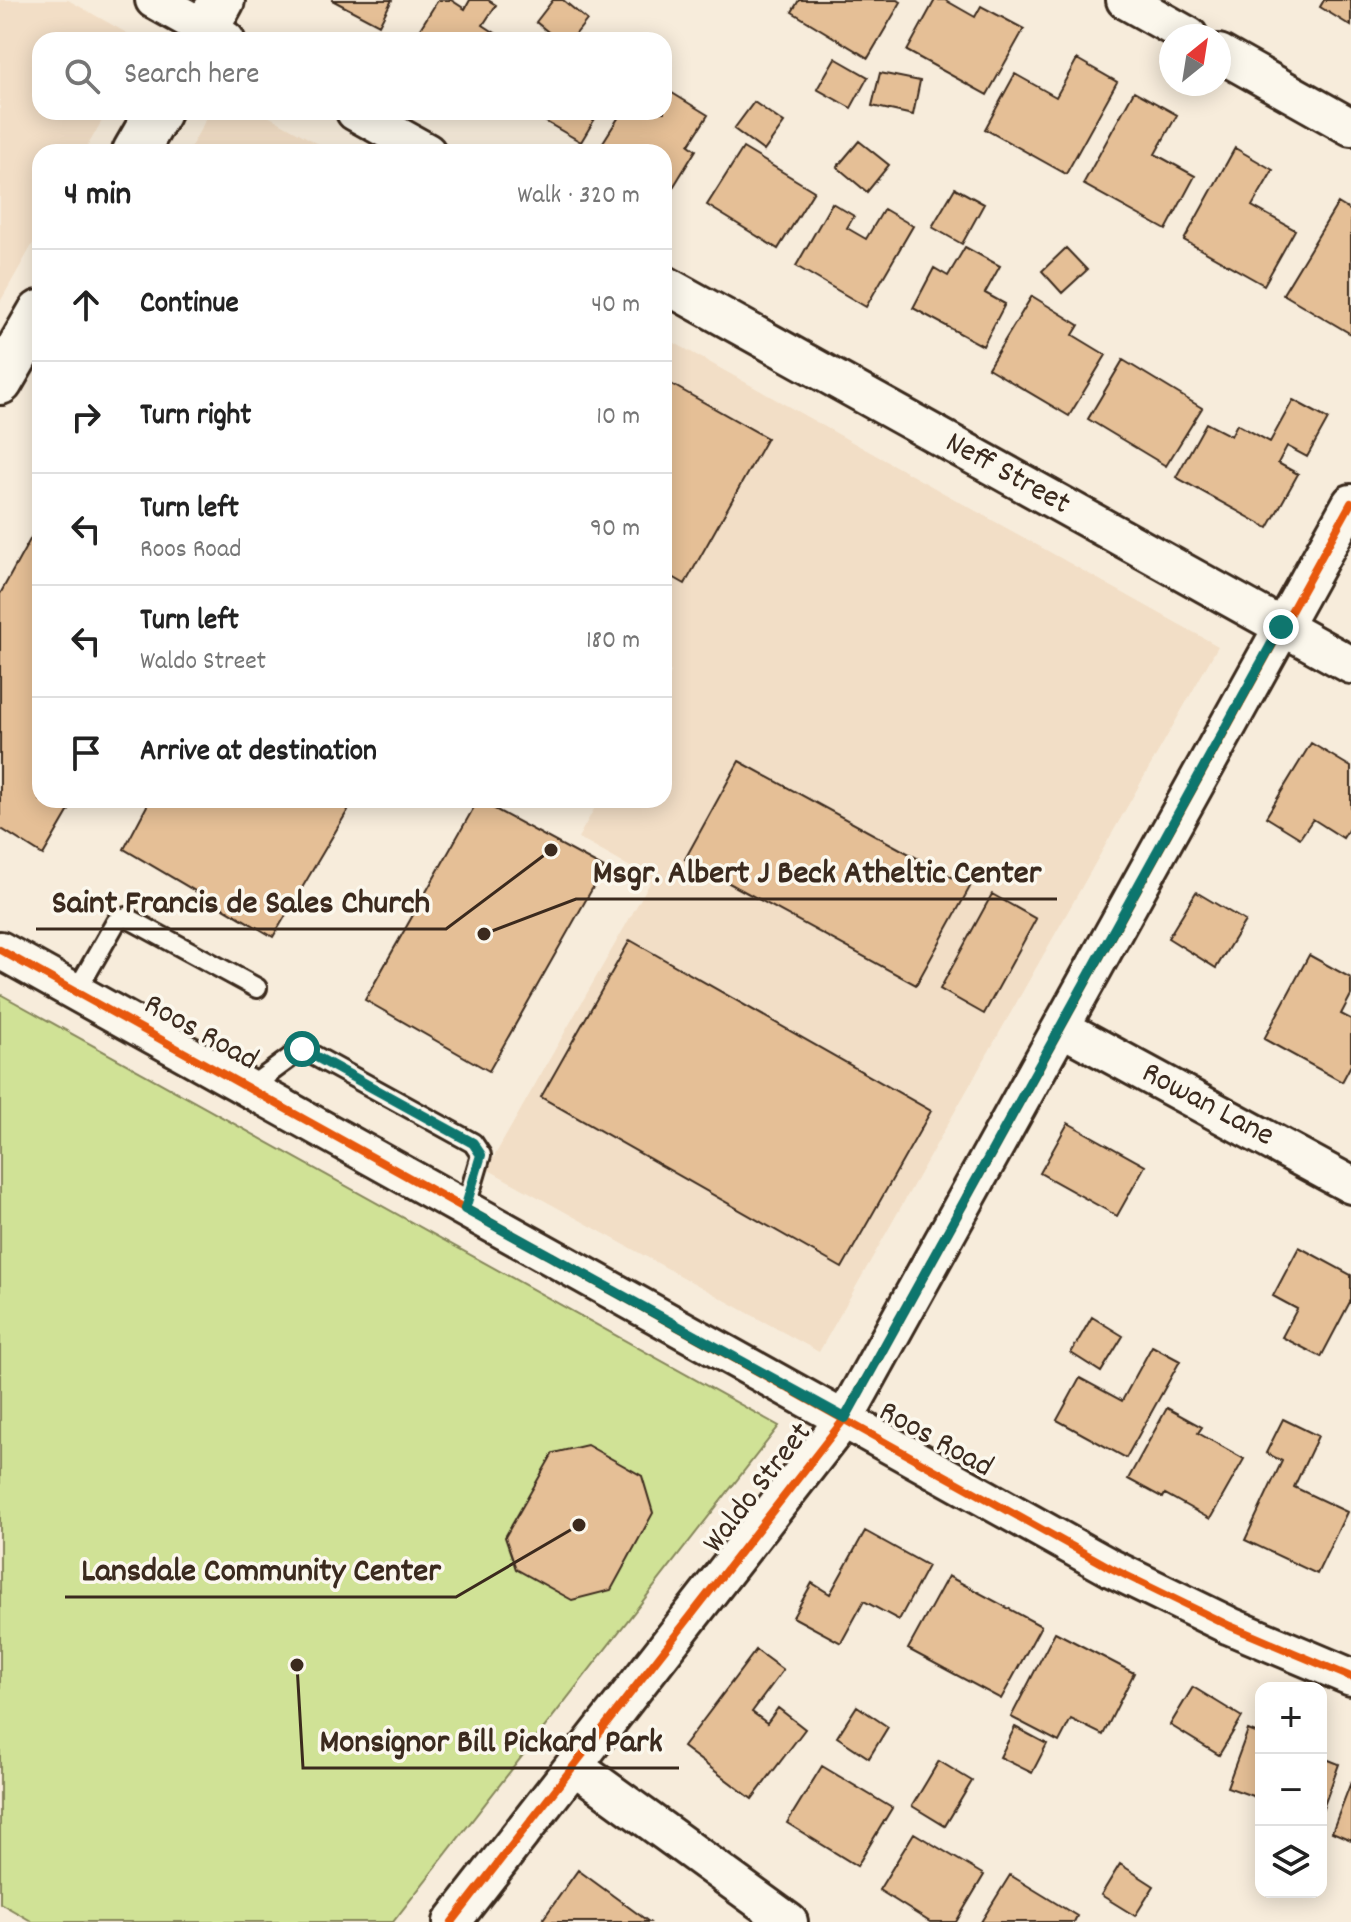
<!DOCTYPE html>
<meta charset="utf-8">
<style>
body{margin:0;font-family:Dekko,sans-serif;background:#f6f6f6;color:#222}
.controls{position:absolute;right:24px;bottom:24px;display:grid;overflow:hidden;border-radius:16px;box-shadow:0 4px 20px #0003}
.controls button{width:72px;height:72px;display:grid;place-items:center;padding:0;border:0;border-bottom:2px solid #e0e0e0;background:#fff;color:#222;font:40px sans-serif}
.compass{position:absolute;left:1159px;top:24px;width:72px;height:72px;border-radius:50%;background:#fff;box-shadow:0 4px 20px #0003;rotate:30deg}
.stop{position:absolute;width:24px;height:24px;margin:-18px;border:6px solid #0f766e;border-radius:50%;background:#fff}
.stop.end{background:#0f766e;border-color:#fff;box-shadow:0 2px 8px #0008}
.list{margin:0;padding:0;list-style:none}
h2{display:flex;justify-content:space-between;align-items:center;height:104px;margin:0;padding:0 32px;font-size:34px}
h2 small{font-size:26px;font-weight:400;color:#767676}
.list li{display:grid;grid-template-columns:52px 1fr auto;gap:24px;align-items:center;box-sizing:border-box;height:112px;padding:0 32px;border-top:2px solid #e0e0e0}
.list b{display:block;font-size:30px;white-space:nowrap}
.list p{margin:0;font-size:26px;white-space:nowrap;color:#767676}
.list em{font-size:26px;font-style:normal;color:#767676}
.icon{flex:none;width:44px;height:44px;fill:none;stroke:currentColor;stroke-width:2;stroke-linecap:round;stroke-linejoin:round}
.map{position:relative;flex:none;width:1351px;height:1922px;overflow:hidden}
.search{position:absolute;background:#fff;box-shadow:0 4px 20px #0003;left:32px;top:32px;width:640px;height:88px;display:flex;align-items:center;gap:20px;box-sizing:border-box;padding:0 28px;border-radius:24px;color:#767676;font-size:30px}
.panel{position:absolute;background:#fff;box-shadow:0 4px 20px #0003;left:32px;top:144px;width:640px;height:664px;border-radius:24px}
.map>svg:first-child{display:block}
</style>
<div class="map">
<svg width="1351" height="1922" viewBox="0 0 1351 1922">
<rect width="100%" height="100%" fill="#f7ecdb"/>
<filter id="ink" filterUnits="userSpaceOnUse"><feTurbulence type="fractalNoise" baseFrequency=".0125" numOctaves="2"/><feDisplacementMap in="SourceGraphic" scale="16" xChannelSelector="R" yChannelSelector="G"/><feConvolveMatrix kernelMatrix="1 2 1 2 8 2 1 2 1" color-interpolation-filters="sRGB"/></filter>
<g filter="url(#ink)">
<path fill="#f2dec6" d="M0 0H68L132 36 133 40H40V112H107L84 152H40V231L0 302Z
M210 112H261L333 152H188Z
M664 337 1218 646 819 1352 487 1169 652 879 578 838 599 800H664V685L671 672 664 668Z"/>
<path fill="#d0e296" stroke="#86865a" stroke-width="2" d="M0 994 779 1426 393 1922H33L0 1903Z"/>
<path fill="#e5bf96" stroke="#3b2a1e" stroke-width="2" d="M332 0H392L379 25Z
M438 0H451L465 9 470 0H488L496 5 483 25 506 40H413Z
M553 0H563L587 20 571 40H558L536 22Z
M799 0H897L901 2 868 58 792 12Z
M935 0H945L975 17 981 6 1024 29 987 95 907 51Z
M1324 0H1351V26L1320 7Z
M835 58 868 77 851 108 817 89Z
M1077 59 1117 82 1066 174 985 129 1015 74 1056 97Z
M880 73 920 81 913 115 872 106Z
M664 88 708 115 689 145 696 150 669 194 664 191V152L598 150 622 112H664Z
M1134 91 1177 115 1155 154 1195 176 1166 230 1083 184Z
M754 102 784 123 764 151 734 129Z
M529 112H599L581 142Z
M859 141 889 165 867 192 837 167Z
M743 148 814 191 778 249 707 205Z
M1235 148 1273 170 1252 206 1295 230 1264 285 1184 240Z
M955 188 984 204 962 244 932 227Z
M832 203 854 216 847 228 866 239 884 209 913 226 866 307 796 266Z
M1338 203 1351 211V334L1283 294Z
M965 247 1000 266 985 293 1005 304 983 346 913 308 934 268 948 276Z
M1066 248 1087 270 1062 293 1042 271Z
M1032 296 1079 325 1073 335 1106 355 1069 416 988 368Z
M1123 360 1202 408 1166 466 1088 419Z
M664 380 767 438 685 584 664 572Z
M1293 400 1328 419 1307 457 1287 446 1278 463 1298 474 1268 528 1176 477 1206 423 1231 436 1237 424 1270 442Z
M33 534 40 538V800H75L43 855 0 828V594Z
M1311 743 1351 767V825L1343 838 1313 819 1300 838 1266 817Z
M739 761 970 887 916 985 685 859Z
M150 800H354L273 937 124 849Z
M478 800 604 868 489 1071 365 1000Z
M1196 892 1245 921 1216 968 1168 938Z
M992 894 1036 919 984 1014 940 989Z
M630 940 931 1111 842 1268 541 1097Z
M1309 955 1351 978V995L1341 1014 1351 1019V1065L1342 1082 1264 1039Z
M1068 1123 1145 1166 1117 1216 1040 1173Z
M1299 1247 1351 1275V1300L1321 1357 1282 1337 1297 1309 1273 1296Z
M1092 1317 1123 1336 1101 1372 1071 1353Z
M1152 1346 1180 1361 1126 1458 1057 1420 1080 1378 1122 1401Z
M1167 1408 1202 1427 1198 1433 1244 1459 1210 1519 1165 1494 1163 1498 1128 1479Z
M1283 1419 1318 1436 1294 1487 1347 1512 1317 1574 1245 1540 1282 1461 1266 1453Z
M587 1445 642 1476 653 1513 611 1590 572 1600 516 1569 505 1537 553 1453Z
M865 1531 928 1566 899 1620 864 1601 841 1643 793 1617 812 1583 830 1594Z
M948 1576 1041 1626 1001 1699 908 1649Z
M1055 1632 1134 1673 1103 1735 1071 1719 1059 1742 1011 1717Z
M756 1650 783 1670 752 1712 767 1723 778 1708 805 1729 752 1799 683 1747Z
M1193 1687 1242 1717 1219 1755 1170 1725Z
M857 1706 888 1727 869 1758 837 1737Z
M1015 1727 1047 1744 1032 1773 1000 1757Z
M1248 1730 1261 1735V1799L1227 1787Z
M1321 1757 1339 1764 1321 1814Z
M939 1761 972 1781 945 1826 912 1806Z
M822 1766 892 1808 857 1866 787 1823Z
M1351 1782V1840L1332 1832Z
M914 1833 984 1875 956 1922H930L879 1890Z
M1120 1864 1154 1886 1135 1916 1101 1895Z
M578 1870 649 1922H541Z
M1010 1875 1077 1916 1074 1922H981Z"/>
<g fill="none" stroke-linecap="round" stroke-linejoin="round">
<defs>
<path id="service" d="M76 992 116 922 126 917 257 988
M249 1088 302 1049 473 1143 481 1155 465 1209"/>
<path id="minor" d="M154 0 226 40
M1125 0 1189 36
M1219 53 1351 127
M355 112 427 152
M664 284 1351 665
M0 950 1111 1568 1230 1626 1351 1677
M1062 1028 1351 1185
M574 1766 789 1922
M452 1922 845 1418 1351 503"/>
<path id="tertiary" d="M200 40 222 0
M135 152 158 112
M0 382 40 313"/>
</defs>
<use href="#service" stroke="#3b2a1e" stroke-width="24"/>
<use href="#minor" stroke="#3b2a1e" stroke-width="42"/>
<use href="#tertiary" stroke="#3b2a1e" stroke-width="50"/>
<use href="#service" stroke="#fbf7ec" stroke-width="18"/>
<use href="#minor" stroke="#fbf7ec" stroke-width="36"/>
<use href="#tertiary" stroke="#fbf7ec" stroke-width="44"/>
<defs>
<path id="cycleway" d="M0 950 1111 1568 1230 1626 1351 1677
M452 1922 845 1418 1351 503"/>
</defs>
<use href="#cycleway" stroke="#fbf7ec" stroke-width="13"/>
<use href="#cycleway" stroke="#e8590c" stroke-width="8"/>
</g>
</g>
<g fill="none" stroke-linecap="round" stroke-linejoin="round" filter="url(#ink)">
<path stroke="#0f766e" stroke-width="10" d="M302 1049 473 1143 481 1155 465 1209 845 1418 1281 627"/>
</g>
<g text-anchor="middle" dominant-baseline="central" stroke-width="7" stroke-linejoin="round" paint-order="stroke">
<g font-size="32" fill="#3b2a1e" stroke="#fbf7ec">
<text transform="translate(1007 475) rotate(29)">Neff Street</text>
<text transform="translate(200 1034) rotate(29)">Roos Road</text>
<text transform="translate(1207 1106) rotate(28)">Rowan Lane</text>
<text transform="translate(935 1441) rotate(29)">Roos Road</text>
<text transform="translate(759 1489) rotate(-52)">Waldo Street</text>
</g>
</g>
<path fill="none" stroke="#3b2a1e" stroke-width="3" d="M484 934L576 899H1057M551 850L446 929H36M579 1525L456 1597H65M297 1665L303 1768H679"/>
<g fill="#3b2a1e" stroke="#fbf7ec" stroke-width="3">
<circle cx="484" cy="934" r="8"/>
<circle cx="551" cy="850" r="8"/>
<circle cx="579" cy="1525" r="8"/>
<circle cx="297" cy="1665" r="8"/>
</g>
<g font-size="34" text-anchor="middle" font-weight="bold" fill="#3b2a1e" stroke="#fbf7ec" stroke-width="7" stroke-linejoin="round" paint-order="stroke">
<text x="817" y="882">Msgr. Albert J Beck Atheltic Center</text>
<text x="241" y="912">Saint Francis de Sales Church</text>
<text x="261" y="1580">Lansdale Community Center</text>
<text x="491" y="1751">Monsignor Bill Pickard Park</text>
</g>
</svg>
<div class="controls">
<button>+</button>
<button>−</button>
<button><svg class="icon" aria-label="layers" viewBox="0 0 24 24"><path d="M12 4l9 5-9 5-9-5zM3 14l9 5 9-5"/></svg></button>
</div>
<svg class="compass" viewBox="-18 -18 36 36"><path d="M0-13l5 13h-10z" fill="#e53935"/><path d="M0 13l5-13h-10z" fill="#767676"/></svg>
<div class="stop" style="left:302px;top:1049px"></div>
<div class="stop end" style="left:1281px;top:627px"></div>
<div class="search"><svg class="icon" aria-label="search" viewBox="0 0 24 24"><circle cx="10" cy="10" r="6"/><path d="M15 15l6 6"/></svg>Search here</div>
<section class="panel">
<h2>4 min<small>Walk · 320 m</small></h2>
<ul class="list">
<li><svg class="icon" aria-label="ahead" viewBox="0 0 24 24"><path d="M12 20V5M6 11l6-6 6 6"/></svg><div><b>Continue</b></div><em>40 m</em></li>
<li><svg class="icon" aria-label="right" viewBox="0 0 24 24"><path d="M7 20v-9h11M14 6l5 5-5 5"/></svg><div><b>Turn right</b></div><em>10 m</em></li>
<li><svg class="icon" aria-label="left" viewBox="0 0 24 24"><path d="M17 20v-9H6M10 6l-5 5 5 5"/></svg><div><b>Turn left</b><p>Roos Road</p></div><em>90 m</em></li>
<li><svg class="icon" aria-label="left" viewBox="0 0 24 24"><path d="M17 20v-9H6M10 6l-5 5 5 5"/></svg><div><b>Turn left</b><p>Waldo Street</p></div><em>180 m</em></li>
<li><svg class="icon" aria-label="arrive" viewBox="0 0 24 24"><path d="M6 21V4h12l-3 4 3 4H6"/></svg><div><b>Arrive at destination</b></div></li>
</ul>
</section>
</div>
